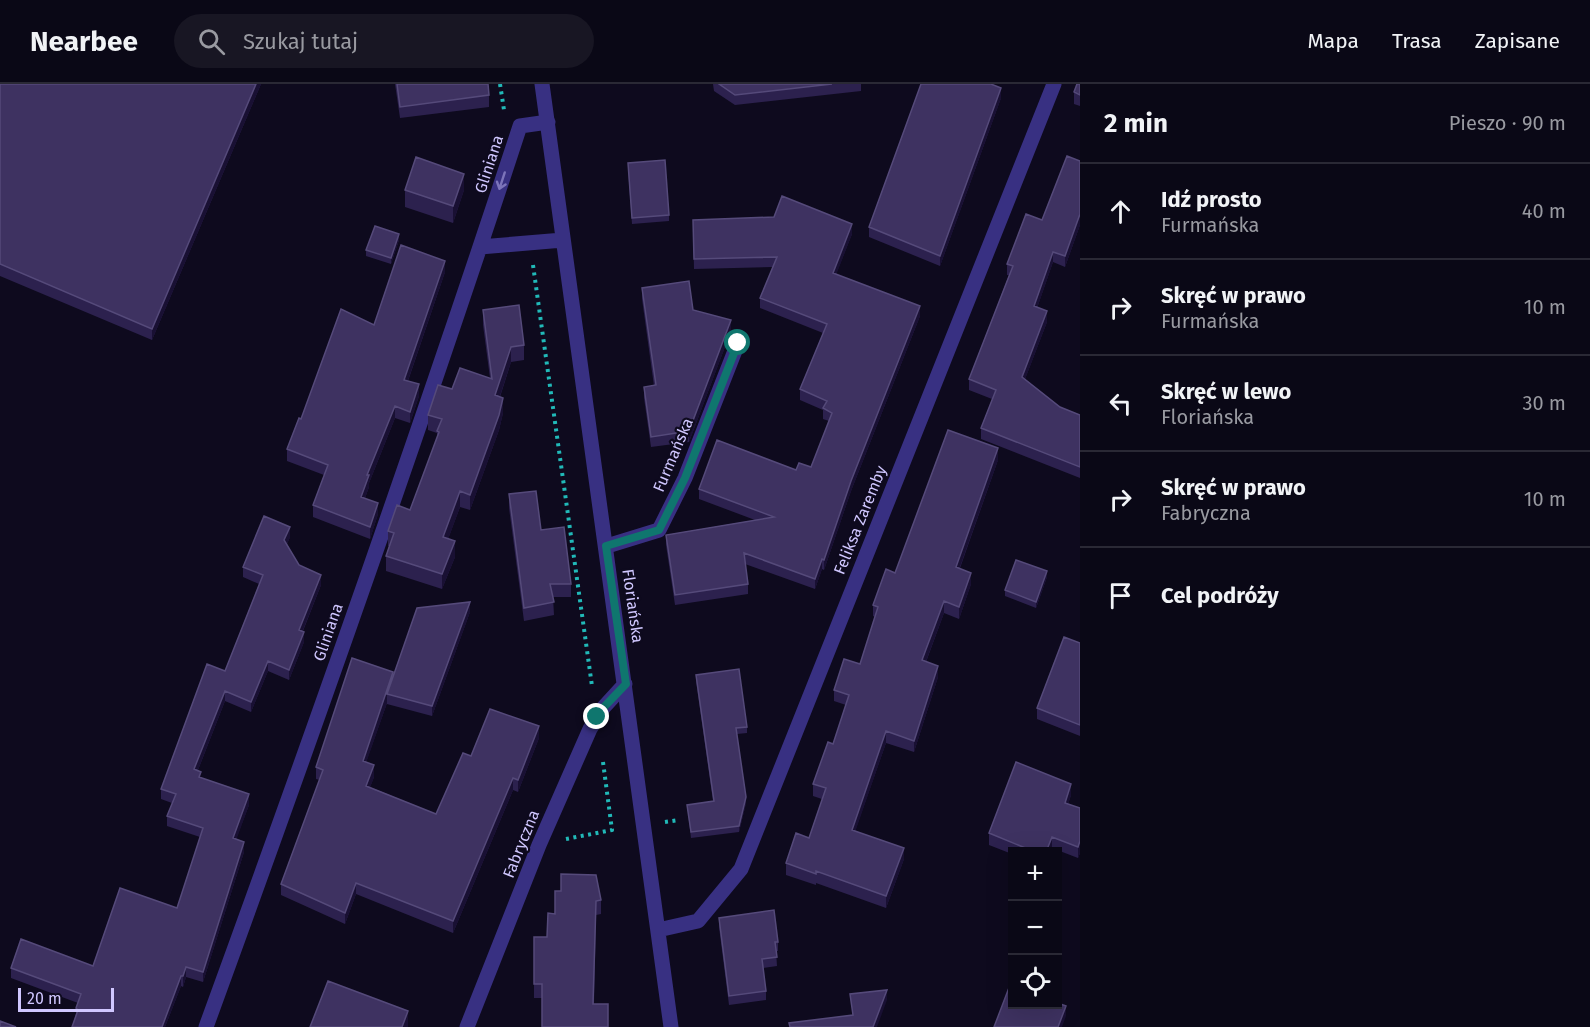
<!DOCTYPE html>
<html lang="pl">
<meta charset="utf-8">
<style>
body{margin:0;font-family:"Fira Sans",sans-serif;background:#181623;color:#f1f3f6}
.controls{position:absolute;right:18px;bottom:18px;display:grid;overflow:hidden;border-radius:0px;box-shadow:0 6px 24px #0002}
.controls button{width:54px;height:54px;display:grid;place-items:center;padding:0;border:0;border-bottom:2px solid #2a2935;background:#0a0816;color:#f1f3f6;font:30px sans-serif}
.scale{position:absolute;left:18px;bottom:15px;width:96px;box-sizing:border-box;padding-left:6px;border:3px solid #d0c7ff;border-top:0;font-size:16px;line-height:21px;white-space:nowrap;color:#d0c7ff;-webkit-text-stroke:4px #0e0a1e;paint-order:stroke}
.stop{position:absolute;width:18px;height:18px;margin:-14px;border:4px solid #0f766e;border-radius:50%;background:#fff}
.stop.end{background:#0f766e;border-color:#fff;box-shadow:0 2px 6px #0008}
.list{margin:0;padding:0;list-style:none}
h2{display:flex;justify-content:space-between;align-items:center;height:78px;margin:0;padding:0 24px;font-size:26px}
h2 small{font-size:20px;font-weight:400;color:#999aa1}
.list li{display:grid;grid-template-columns:39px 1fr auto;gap:18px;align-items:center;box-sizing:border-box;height:96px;padding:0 24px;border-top:2px solid #2a2935}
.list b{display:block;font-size:22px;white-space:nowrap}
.list p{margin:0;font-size:20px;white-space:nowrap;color:#999aa1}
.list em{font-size:20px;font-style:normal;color:#999aa1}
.icon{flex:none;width:33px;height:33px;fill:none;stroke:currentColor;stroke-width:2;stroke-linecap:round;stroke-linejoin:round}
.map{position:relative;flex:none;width:1080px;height:943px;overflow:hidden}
header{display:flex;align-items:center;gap:36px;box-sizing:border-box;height:84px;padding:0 30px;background:#0a0816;border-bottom:2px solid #2a2935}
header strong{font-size:28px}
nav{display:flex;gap:33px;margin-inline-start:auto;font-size:21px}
.search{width:420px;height:54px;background:#181623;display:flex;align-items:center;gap:15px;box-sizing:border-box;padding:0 21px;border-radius:33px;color:#999aa1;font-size:22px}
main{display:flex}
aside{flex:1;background:#0a0816}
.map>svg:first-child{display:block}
</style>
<header>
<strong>Nearbee</strong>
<div class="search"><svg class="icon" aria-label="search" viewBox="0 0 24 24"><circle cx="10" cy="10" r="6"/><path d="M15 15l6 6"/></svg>Szukaj tutaj</div>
<nav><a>Mapa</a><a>Trasa</a><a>Zapisane</a></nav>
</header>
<main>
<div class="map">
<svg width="1080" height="943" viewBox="0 0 1080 943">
<rect width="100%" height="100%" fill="#0e0a1e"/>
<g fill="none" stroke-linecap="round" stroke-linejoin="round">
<path stroke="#21b9b8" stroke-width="4" stroke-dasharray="3 4.5" stroke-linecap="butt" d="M500 0 504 26
M533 181 592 602
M665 738 679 736
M566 755 612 746 603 678"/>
<path stroke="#383082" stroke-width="15" d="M542 0 671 943
M480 163 563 156
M607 462 659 446 685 394 738 259
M658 846 698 837 741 785 1054 0
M206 943C315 644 421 344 520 42L548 38
M467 943 539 761 590 645 603 624 625 600"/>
</g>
<path fill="#2c214e" d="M0 0H261L152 256 0 192Z
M395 0H488L489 11V23L400 34Z
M713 0H861V7L735 21 714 7Z
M1080 0V22L1074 20V8Z
M1001 14 940 182 869 153V143Z
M1080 77V141L1065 183 1053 178 1037 224 1047 238 1025 295 1060 323 1080 331V394L981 355V344L992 315 969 306V295L1009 191H1007V180L1042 136Z
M628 85 669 131V137L632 140Z
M405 106H464L453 139 405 123Z
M693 136 852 150 836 190 920 232 851 407 824 486 822 485 815 505 745 480 748 500V510L675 521 666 461V451L755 436 699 415V405L811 383 829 337 823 335V326L800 316V305L823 249 760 224V214L773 183 694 185Z
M399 156 391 180 366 172V166Z
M445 188 408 297 419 312 410 339 395 334 369 399V403L365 414 378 430 370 455 313 433V421L324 391 287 377V365L301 335 374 241Z
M642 204 693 226 731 247 689 358 651 363 644 314V303L654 302 642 215Z
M483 226 524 261V276L511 278 500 313 503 329 499 346 470 426 460 423 448 455 455 473 442 505 386 487V472L389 462H388V447L410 426 437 354V349L428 346V331L452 305 490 294 483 241Z
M998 376 960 484 971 500 959 535 944 529 926 578 938 593 914 668 886 659 855 747 904 775 886 824 816 799V801L786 791V779L809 754 822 715 813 712V700L833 660 846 621 834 617V606L860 580 875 533 873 532V521L895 489Z
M509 410 541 446 571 500V513H553L554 531 524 537 509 424Z
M290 453 287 460 299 481 321 501 303 547 304 558 289 596 268 587 251 628 225 617 198 686 201 694 249 721 236 755 244 768 203 898 186 893 183 903 181 902 165 943H72L76 930V924L78 919 11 894V884L93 882 177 824 200 753 167 742V732L172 719 161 715V705L225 587 259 500 243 493V483Z
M1047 493 1036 524 1005 512V506Z
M470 528 432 632 387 620V619L366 678 374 693 370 703 436 730 471 672 539 654 518 708 513 706 453 849 356 810 345 840 281 811V800L320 696 316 695V683L393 591Z
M1080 559V652L1037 635V624Z
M696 591 747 643V649L737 650 746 719 739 748 691 754 687 721 713 717 696 597Z
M1071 711 1068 720 1080 724V769L1078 774 1052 764 1050 768H1012V770L989 761V749Z
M561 807 601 816V830L596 831 594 920 608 943 542 914H534V853H547Z
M719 834 778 858V867H776L777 882 763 884 766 907V916L729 921 719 843Z"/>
<path fill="#191033" d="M256 0H261L152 256V245Z
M1001 4V14L940 182V172Z
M464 90V106L453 139V122Z
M1080 130V141L1065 183V172Z
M852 140V150L833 199V189Z
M399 150V156L391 180V174Z
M1053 168V178L1034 233V222Z
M445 177V188L404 308V296Z
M920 222V232L851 407 824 486V476L851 397Z
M1047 227V238L1022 303V293Z
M731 236V247L689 358V347Z
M511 263V278L495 327V311Z
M419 300V312L410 339V328Z
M503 314V329L499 346 470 426V411Z
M395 322V334L369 399V403L361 425V413L367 391Z
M998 364V376L956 494V483Z
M460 407V423L443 469V453Z
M378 419V430L370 455V443Z
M290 443V453L284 467V456Z
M455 457V473L442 505V490Z
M822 475V485L815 505V495Z
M1047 487V493L1036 524V518Z
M971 489V500L959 535V523Z
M321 491V501L299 556V546Z
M944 517V529L922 588V576Z
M470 518V528L432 632V622Z
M304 548V558L289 596V586Z
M268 577V587L251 628V618Z
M938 582V593L914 668V657Z
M393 588V599L387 610V619L363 688V677Z
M225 607V617L194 696V685Z
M539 642V654L518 708V696Z
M886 647V659L852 757V746Z
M374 681V693L366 714V702Z
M513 694V706L453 849V837Z
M1071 700V711L1065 730V719Z
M249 710V721L233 765V754Z
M746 713V719L739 748V742Z
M1052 753V764L1050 768H1046Z
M1080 757V769L1078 774V763Z
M244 758V768L203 898V888Z
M904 764V775L886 824V812Z
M356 799V810L345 840V829Z
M186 883V893L183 903V892Z
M181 892V902L165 943H162Z
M887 906V916L877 943H873Z
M1066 922V932L1062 943H1058Z
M408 927V943H402Z"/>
<path fill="#3e3261" stroke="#554a7a" stroke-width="1.5" d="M0 0H256L152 245 0 180Z
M397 0H488L489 11 400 23Z
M719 0H832L735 11Z
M921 0H991L1001 4 940 172 869 143Z
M1077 0H1080V11L1074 8Z
M1067 72 1080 77V130L1065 172 1053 168 1034 222 1047 227 1022 293 1060 323 1080 331V383L981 344 996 306 969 295 1013 182 1007 180 1026 130 1042 136Z
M416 73 464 90 453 122 405 106Z
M665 76 669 131 632 134 628 79Z
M782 112 852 140 833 189 920 222 851 397 824 476 822 475 815 495 744 469 748 500 675 511 666 451 774 433 699 405 717 356 796 386 799 379 811 383 832 329 823 324 827 317 800 305 827 240 760 214 777 173 694 175 693 136 774 133Z
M375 142 399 150 391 174 366 166Z
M401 161 445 177 404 296 419 300 410 328 395 322 367 391H369L361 413 378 419 370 443 313 421 328 381 287 365 299 334 301 335 341 225 374 241Z
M689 197 693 226 731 236 689 347 651 353 644 303 656 301 642 204Z
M519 221 524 261 511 263 495 311 503 314 499 331 470 411 460 407 443 453 455 457 442 490 386 472 394 449 388 447 397 421 410 426 439 348 437 347 442 335 428 331 438 301 452 305 460 284 492 295 483 226Z
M948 346 998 364 956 483 971 489 959 523 944 517 922 576 938 582 914 657 886 647 852 746 904 764 886 812 816 787V790L786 779 796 749 809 754 826 704 813 700 828 658 833 660 849 611 834 606 844 575 860 580 878 523 873 521 886 485 895 489Z
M536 407 541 446 564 443 571 500H550L554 518 524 524 509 410Z
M264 432 290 443 284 456 299 481 321 491 299 546 304 548 289 586 268 577 251 618 225 607 194 685 201 688 199 693 249 710 233 754 244 758 203 888 186 883 183 892H181L162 943H72L78 926 76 924 81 910 11 884 21 855 93 882 120 804 177 824 203 744 167 732 176 710 161 705 207 580 225 587 263 491 243 483Z
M1016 476 1047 487 1036 518 1005 506Z
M470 518 432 622 387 610 417 524Z
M1064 553 1080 559V641L1037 624Z
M352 574 393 588 363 677 374 681 366 702 436 730 463 669 471 672 490 625 539 642 518 696 513 694 453 837 356 799 345 829 281 800 323 686 316 683Z
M739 585 747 643 736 644 746 713 739 742 691 748 687 721 714 717 696 591Z
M1016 678 1071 700 1065 719 1080 724V757L1078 763 1052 753 1046 768H1035L989 749Z
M561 790 596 791 601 816 596 817 593 920H608V943H542V900H534V853H547L548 829 555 830V807H561Z
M774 826 778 858H775L777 873 762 875 766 907 729 912 719 834Z
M328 897 408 927 402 943H310Z
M1010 901 1012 902V921H1058V919L1066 922 1058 943H994Z
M887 906 873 943H790L789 939 853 931 850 910Z
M0 937 16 943H0Z"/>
<defs><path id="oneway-shaft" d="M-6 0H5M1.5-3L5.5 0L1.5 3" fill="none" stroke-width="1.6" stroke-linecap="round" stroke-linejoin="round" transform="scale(1.5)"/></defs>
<use stroke="#7c74ba" href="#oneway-shaft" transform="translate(502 97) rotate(108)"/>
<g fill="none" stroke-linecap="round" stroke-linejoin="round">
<path stroke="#0f766e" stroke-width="8" d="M597 633 603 624 626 600 606 462 659 446 685 394 738 259"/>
</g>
<g text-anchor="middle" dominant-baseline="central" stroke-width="4.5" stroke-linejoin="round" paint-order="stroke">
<g font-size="16" fill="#d0c7ff" stroke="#0e0a1e">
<text transform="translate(489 80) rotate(-72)">Gliniana</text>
<text transform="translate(673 371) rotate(-67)">Furmańska</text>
<text transform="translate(860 436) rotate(-68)">Feliksa Zaremby</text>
<text transform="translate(633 522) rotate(82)">Floriańska</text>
<text transform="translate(328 548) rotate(-71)">Gliniana</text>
<text transform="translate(521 760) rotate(-68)">Fabryczna</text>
</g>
</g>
</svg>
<div class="controls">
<button>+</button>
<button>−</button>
<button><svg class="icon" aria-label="locate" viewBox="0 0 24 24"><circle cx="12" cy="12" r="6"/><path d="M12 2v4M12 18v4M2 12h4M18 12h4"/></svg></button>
</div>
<div class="scale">20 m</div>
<div class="stop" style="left:738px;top:259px"></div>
<div class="stop end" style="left:597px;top:633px"></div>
</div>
<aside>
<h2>2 min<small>Pieszo · 90 m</small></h2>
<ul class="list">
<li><svg class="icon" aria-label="ahead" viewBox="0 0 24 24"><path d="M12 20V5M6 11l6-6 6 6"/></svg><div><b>Idź prosto</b><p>Furmańska</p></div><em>40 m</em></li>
<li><svg class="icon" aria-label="right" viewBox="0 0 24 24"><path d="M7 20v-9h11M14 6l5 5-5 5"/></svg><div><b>Skręć w prawo</b><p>Furmańska</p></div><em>10 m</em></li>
<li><svg class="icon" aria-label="left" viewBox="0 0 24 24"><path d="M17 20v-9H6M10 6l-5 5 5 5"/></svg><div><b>Skręć w lewo</b><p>Floriańska</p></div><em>30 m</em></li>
<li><svg class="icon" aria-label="right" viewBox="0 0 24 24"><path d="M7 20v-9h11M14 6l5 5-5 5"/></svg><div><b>Skręć w prawo</b><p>Fabryczna</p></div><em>10 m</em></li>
<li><svg class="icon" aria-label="arrive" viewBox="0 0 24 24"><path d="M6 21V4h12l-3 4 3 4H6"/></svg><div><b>Cel podróży</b></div></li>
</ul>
</aside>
</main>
